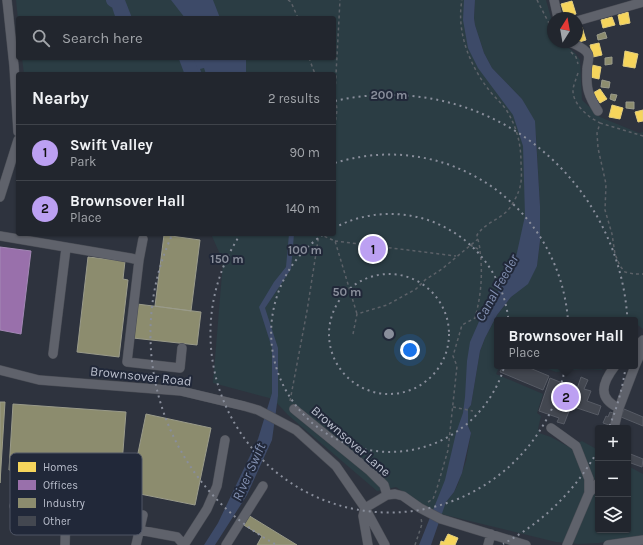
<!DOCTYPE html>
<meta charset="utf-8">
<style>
body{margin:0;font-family:Karla,sans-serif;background:#2a2e36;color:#f1f3f6}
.controls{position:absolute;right:12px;bottom:12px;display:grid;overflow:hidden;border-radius:4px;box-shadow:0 1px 3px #0004}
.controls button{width:36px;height:36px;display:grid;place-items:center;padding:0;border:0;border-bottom:1px solid #3f434a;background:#22262e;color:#f1f3f6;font:20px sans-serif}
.compass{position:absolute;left:547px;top:12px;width:36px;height:36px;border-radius:50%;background:#22262e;box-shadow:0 1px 3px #0004;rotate:11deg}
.you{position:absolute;left:410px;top:350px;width:14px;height:14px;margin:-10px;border:3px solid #fff;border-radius:50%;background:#1a73e8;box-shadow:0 0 0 6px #1a73e833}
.badge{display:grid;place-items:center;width:26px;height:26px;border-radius:50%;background:#bca0f2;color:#111;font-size:13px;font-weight:700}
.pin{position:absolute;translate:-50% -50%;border:2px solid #fff;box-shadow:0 1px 4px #0006}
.popup{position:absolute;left:494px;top:317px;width:144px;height:52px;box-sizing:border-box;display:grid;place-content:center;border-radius:4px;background:#22262e;filter:drop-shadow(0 1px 3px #0005);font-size:13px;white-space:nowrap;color:#a2a5aa}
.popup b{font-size:15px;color:#f1f3f6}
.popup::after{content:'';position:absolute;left:50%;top:100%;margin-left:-8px;border:8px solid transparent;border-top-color:#22262e}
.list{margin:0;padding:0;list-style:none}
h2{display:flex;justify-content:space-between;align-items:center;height:52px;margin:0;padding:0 16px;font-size:17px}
h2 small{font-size:13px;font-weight:400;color:#a2a5aa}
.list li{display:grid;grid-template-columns:26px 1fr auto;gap:12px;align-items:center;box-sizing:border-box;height:56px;padding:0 16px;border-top:1px solid #3f434a}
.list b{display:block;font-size:15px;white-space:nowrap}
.list p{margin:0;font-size:13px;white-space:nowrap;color:#a2a5aa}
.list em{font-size:13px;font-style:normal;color:#a2a5aa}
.icon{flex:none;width:22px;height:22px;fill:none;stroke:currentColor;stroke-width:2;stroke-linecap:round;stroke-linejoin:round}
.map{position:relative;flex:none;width:643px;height:545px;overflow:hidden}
.search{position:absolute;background:#22262e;box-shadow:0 1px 3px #0004;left:16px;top:16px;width:320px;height:44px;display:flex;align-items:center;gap:10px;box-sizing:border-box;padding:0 14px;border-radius:4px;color:#a2a5aa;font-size:15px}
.panel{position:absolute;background:#22262e;box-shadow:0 1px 3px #0004;left:16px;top:72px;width:320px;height:164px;border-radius:4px}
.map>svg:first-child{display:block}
</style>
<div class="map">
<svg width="643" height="545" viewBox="0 0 643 545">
<rect width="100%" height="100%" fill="#2e333e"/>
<path fill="#2b3d44" d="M16 0H470L472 36 525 122 530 241 481 335 452 480 435 512 420 504 396 487 377 491 288 415 273 399 213 383 223 261 211 234H334V74H24L22 58H334V18H18V20Z
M475 0H546L553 25V42H561L575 53 580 60 582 100 600 117 639 133 643 132V329L635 323V320H631L629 318 628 320H497V366H500L496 374 543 394 537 413 541 416 538 429 540 431 539 433 551 437 569 447 582 441 598 450V530H628V466L643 474V535L599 543 579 544 556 542 441 514 446 502 454 492 458 484 466 461 471 433 468 426V409L471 405 480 351 485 338 497 315 511 297 518 291 537 266 540 241V206L536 135 522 99 492 68 484 53 475 25 474 18Z
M540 366H605L602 370 583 369 556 372Z"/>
<path fill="#3d4a68" d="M116 0H125L132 18H127L120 4Z
M171 0H213L220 18H185Z
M464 0H475L474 18 475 25 484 53 492 68 522 99 535 121 540 206V241L537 266 528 284 511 297 497 315 485 338 480 351 471 405 468 409V426L471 433 462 473 454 492 446 502 431 545H419L445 480 456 433 463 413 465 397 467 361 470 342 481 317 501 287 516 257 525 216 523 146 513 115 478 68 468 48 463 20Z
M189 58H246V74H206L204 68 200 69 202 74H195L193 69H190L187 60Z
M289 234H294L291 269 265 308 278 348V396L272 440 247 495 215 545H204L218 523 258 439 272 393V348L259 307 274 282 286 267Z"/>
<path fill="#f6d55c" stroke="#e4ce7e" d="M572 1 576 14 565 17 561 4Z
M628 12 630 23 620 25 618 15Z
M612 17 615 25 603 28 601 20Z
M582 27 586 40 576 43 577 29Z
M599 43 602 55 593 57 590 45Z
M625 51 638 54 635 68 623 66Z
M592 65 601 67 599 79 590 77Z
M600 89 607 99 600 103 593 93Z
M612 105 623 108 620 119 609 117Z
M643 110V121L638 122 635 112Z
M448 534 458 538 455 545H440L441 541 444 542Z"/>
<path fill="#9970ab" stroke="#a388b5" d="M0 247 31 251 21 334 0 330Z"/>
<path fill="#8c8c6e" stroke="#9a9b8a" d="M605 32 607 38 598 40 597 35Z
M612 57V64L605 65V58Z
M602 80 610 82 609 88 601 87Z
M611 94 617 95 615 101 610 99Z
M626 102H634V109L626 108Z
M164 235 200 240 191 311 155 306Z
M88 257 125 261 123 279 128 280 119 357 77 352Z
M137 304 201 312 197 345 133 338Z
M0 402H5L0 483Z
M13 404 126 412 121 477 124 478 123 493 88 490 89 476 9 470Z
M146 414 211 428 195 505 130 492Z
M248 515 297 545H257L262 536 242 524Z"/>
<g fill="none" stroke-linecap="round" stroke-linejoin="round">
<path stroke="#3d4a68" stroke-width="14" d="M113 0 118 3 123 18
M186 58 192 74"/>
</g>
<path fill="#434750" stroke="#575b65" d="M503 366H525L549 376 543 390 500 372Z
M581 377 588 380 584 389 591 391 587 401 601 406 598 415 571 406 564 424 557 422 559 418 539 411 550 378 565 384 564 388 576 392Z
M624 409 643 417V426L621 417Z
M610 412 616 414 612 426 603 423 606 416 608 417Z
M628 453 643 459 642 467 628 462Z"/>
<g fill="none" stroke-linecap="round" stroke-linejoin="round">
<defs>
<path id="minor" d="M7 0 14 66 18 132
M554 0 558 18
M577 21 643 2
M570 42C576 45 585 48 588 54 590 59 587 64 587 69 586 88 588 95 598 111
M0 197 18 140
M0 236 130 258 139 260 127 362 180 368 182 348
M139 260 143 239
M635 348 643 340
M53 354 66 248
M615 366C602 383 597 398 619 408
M635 366 643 348
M0 370 39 380 181 391 244 406 258 410 296 430 336 466 365 508 385 545
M294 409 370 471 384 485 387 495
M551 428 576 446 589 479V493L567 545
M614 428 619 408 635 366
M589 493 598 483
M14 506 66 509 65 545
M365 508 387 495 395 494 403 496 420 508 441 519 526 545
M365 508 363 516 368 545
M139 530 177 537 184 545
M136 545 143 515
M184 545 207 509 217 486 225 440
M226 545 263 486
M488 545 491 534
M608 545 643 540"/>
</defs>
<use href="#minor" stroke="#4b4e56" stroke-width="10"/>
<path stroke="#5c6168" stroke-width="1.5" stroke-dasharray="3 3" stroke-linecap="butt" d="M288 0 291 2 298 18
M537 0 553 31
M559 42 562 45
M571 52 576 57 578 64
M309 58 315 74
M578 73C576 79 574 84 573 89 572 104 588 117 600 123L597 133 598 148 606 184 605 210 612 234 615 254 620 266 625 272 634 274H643
M600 123 643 136
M334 132 337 110 335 93 340 0
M319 234 335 241 357 314
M335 241 456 256
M470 245 480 250
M353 334 357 314 387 305 416 289 425 280 442 269 478 239
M148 381V373
M290 401 307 311 319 234
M453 407 473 411
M428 502 433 499 437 488 448 450 457 366 453 356 462 325 475 318C481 296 483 274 480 251 480 246 478 241 477 235 488 219 505 220 514 201 522 187 522 179 521 163 521 144 517 128 507 111 502 103 495 98 489 90 470 66 456 32 462 0
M415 545 422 524 421 518"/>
<use href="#minor" stroke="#5f626b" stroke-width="9"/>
</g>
<g fill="none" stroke="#898e9b" stroke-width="2" stroke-dasharray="2 4">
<circle cx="389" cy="334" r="60"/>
<path d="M334 228A119 119 0 1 1 324 234"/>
<path d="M335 163A179 179 0 1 1 240 235"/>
<path d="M597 452A239 239 0 0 1 503 544M275 544A239 239 0 0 1 172 235M335 101A239 239 0 0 1 609 427"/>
</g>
<g text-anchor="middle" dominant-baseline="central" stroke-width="4" stroke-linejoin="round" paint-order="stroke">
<g font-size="13" fill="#babfcd" stroke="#212839">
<text transform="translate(141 376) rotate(6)">Brownsover Road</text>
<text transform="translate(351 441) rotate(41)">Brownsover Lane</text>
</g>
<g font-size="14" font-style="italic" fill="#8391b2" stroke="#212839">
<text transform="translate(497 288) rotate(-61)">Canal Feeder</text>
<text transform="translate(249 472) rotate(-66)">River Swift</text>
</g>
</g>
<rect x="10" y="453" width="132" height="82" rx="6" fill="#212839" stroke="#4f5565" stroke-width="1"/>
<rect x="18" y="462" width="18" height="10" fill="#f6d55c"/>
<rect x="18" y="480" width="18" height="10" fill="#9970ab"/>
<rect x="18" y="498" width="18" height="10" fill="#8c8c6e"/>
<rect x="18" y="516" width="18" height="10" fill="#434750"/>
<g font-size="11" fill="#babfcd">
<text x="43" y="471">Homes</text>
<text x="43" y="489">Offices</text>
<text x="43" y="507">Industry</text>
<text x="43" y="525">Other</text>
</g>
<circle cx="389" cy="334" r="6" fill="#898e9b" stroke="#212839" stroke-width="2"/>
<g font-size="12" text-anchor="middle" font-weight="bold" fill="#898e9b" stroke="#212839" stroke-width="4" stroke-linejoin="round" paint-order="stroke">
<text x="389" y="99">200 m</text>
<text x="305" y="254">100 m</text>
<text x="227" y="263">150 m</text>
<text x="347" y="296">50 m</text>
</g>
</svg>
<div class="controls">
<button>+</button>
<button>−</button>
<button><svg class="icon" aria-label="layers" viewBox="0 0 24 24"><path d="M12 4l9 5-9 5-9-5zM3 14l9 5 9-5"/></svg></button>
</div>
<svg class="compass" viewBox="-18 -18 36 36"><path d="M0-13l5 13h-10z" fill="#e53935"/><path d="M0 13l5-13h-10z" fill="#a2a5aa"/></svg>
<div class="you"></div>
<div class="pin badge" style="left:373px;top:249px">1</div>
<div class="pin badge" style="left:566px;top:397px">2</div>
<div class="popup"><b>Brownsover Hall</b>Place</div>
<div class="search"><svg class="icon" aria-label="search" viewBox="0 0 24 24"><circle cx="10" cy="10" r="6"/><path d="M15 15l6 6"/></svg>Search here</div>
<section class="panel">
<h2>Nearby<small>2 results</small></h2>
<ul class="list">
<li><span class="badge">1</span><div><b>Swift Valley</b><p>Park</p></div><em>90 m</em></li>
<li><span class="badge">2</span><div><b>Brownsover Hall</b><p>Place</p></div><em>140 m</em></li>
</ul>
</section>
</div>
